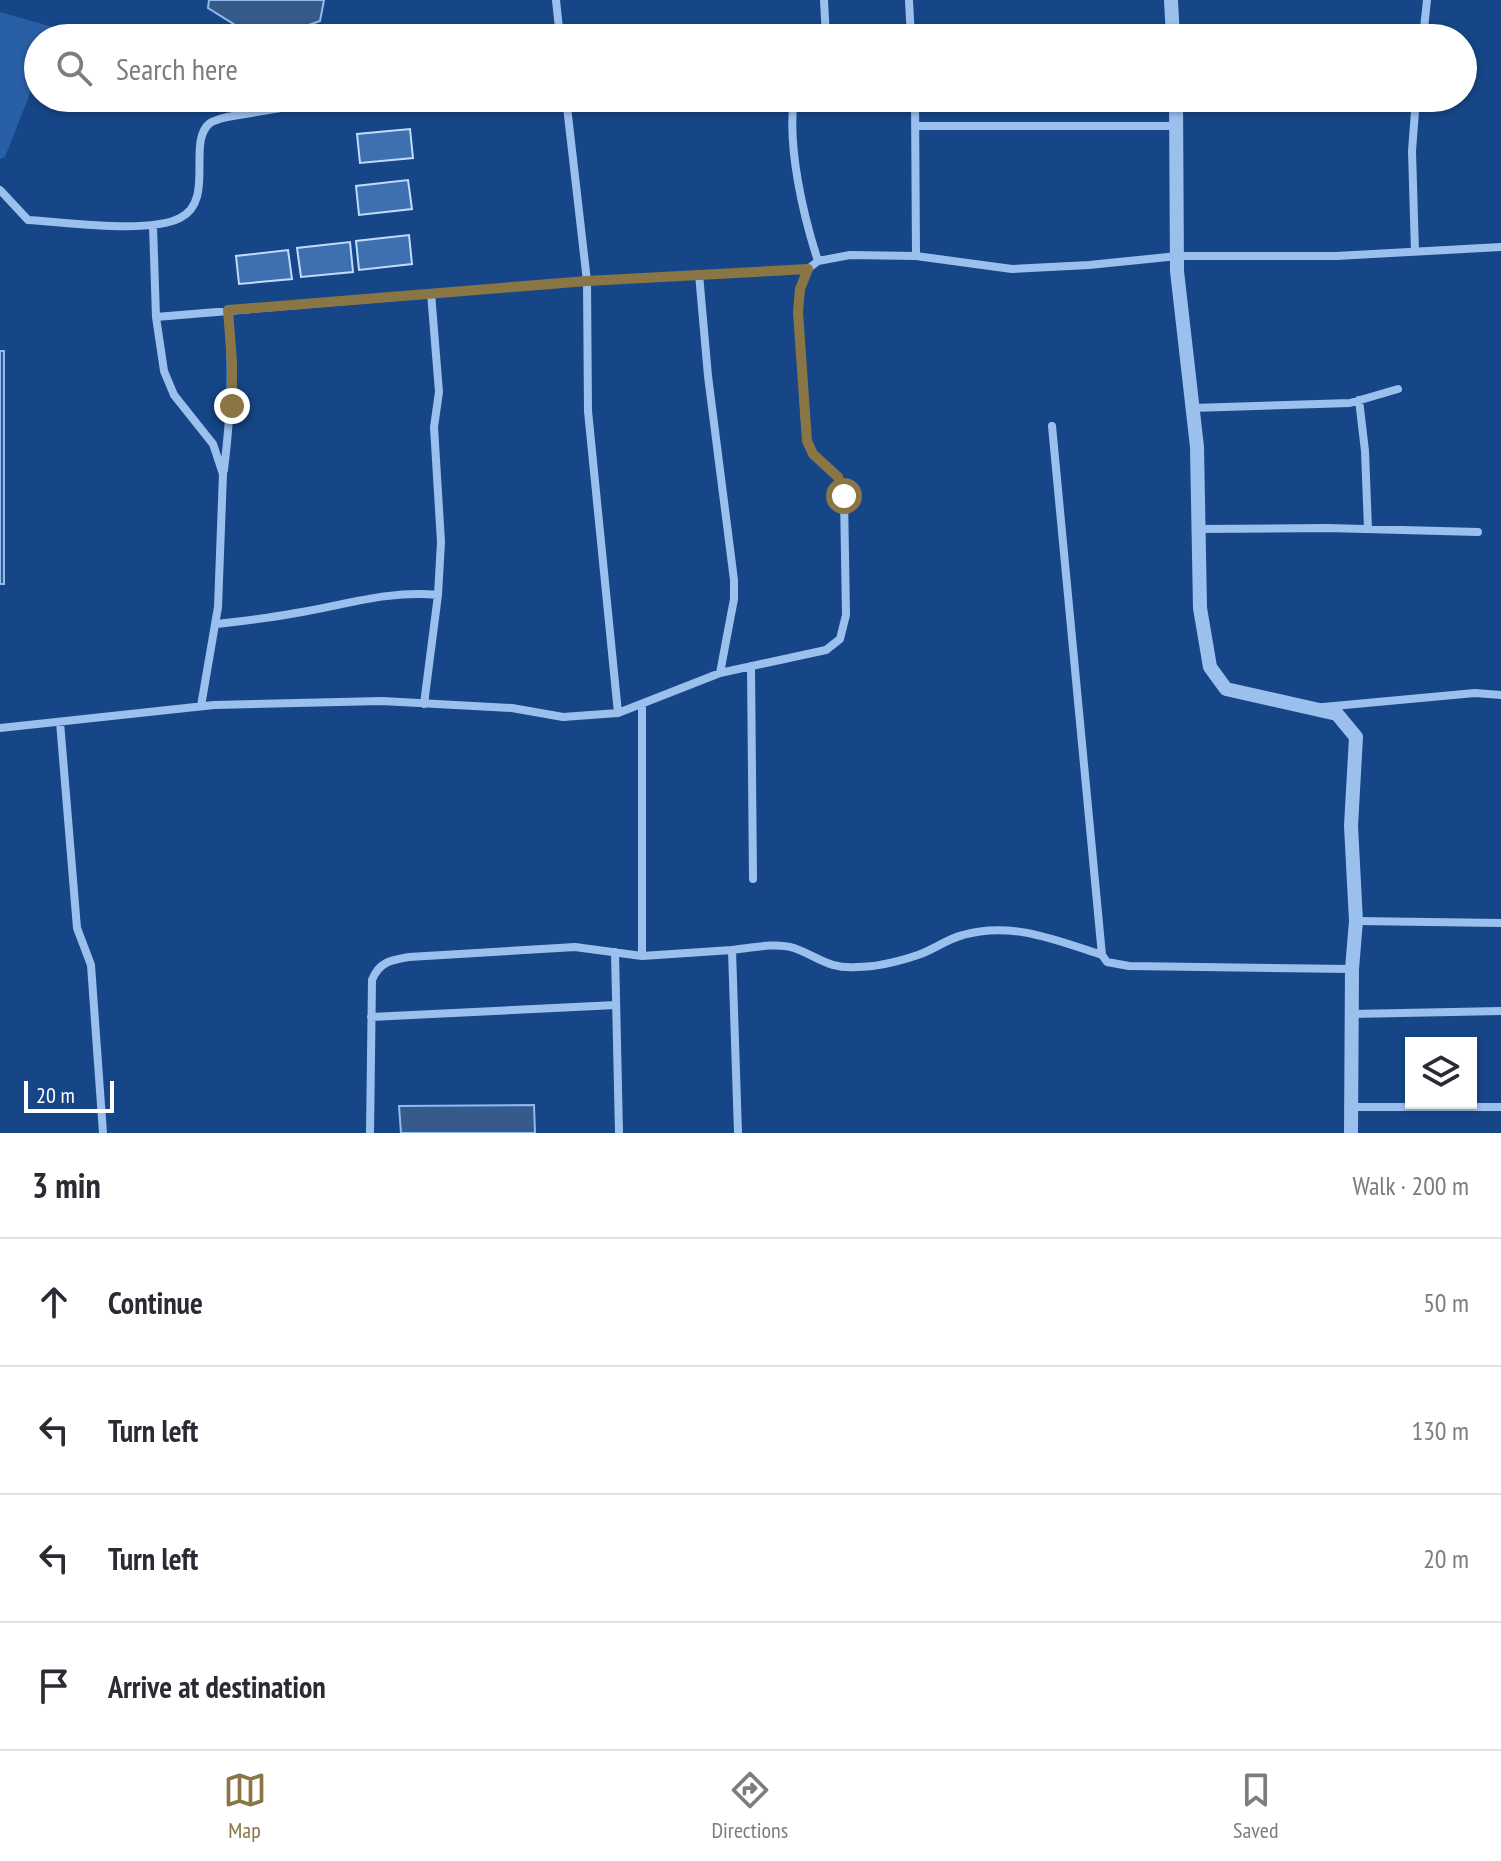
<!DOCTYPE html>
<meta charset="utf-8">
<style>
body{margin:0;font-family:"PT Sans Narrow",sans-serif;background:#f7f7f7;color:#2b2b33}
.controls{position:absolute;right:24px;bottom:24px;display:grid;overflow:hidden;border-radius:0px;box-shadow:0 2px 6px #0004}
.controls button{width:72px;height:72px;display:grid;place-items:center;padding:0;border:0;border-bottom:2px solid #e1e1e2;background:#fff;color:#2b2b33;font:40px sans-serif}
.scale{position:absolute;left:24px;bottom:20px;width:90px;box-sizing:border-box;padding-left:8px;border:4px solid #fff;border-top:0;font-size:22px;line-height:28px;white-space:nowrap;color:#fff;-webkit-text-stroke:6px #164687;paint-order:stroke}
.stop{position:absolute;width:24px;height:24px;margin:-18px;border:6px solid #8a7644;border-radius:50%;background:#fff}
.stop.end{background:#8a7644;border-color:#fff;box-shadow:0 2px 8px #0008}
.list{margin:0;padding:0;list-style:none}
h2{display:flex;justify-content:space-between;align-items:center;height:104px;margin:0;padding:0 32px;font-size:34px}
h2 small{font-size:26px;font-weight:400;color:#7c7c81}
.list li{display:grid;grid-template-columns:52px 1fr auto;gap:24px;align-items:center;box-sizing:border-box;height:128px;padding:0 32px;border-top:2px solid #e1e1e2}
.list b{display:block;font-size:30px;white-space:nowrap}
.list em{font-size:26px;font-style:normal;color:#7c7c81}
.icon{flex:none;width:44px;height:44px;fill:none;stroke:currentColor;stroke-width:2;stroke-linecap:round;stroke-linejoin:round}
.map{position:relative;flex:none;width:1501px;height:1133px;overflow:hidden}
.search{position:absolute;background:#fff;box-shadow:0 2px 6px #0004;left:24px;right:24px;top:24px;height:88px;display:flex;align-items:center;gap:20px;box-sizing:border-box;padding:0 28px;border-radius:44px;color:#7c7c81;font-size:30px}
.sheet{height:616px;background:#fff}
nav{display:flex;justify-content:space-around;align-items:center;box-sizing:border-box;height:112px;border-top:2px solid #e1e1e2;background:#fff;font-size:22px;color:#7c7c81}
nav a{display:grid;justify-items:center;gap:4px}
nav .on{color:#8a7644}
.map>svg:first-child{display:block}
</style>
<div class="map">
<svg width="1501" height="1133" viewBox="0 0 1501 1133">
<rect width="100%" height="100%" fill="#164687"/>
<path fill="#295fa5" d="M0 12 56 28 52 38H38V73L5 157 0 159Z"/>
<path fill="#365a8a" stroke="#8ebbf1" stroke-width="2" d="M209 0H324L320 21 272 38H256L208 8Z
M0 351H4V584H0Z
M534 1105 535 1133H401L399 1106Z"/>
<path fill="#3e70b1" stroke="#c2dbfa" stroke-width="2" d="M410 129 413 158 360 163 357 134Z
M408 180 412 209 359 215 356 186Z
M409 235 412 264 359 270 356 241Z
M350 242 353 272 301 277 297 248Z
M288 250 292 279 239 284 236 256Z"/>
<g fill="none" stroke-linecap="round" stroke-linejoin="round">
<path stroke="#9cc0ee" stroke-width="8" d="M556 0 560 38
M824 0 826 38
M909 0 911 38
M1423 38 1427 0
M566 98 587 281 588 411 618 713
M794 98C787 146 803 215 818 261
M915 98 916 256
M915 126H1177
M0 190 28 220C66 222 149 234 180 218 216 200 186 142 210 123 214 120 223 118 227 117L342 98
M153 226 156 317 164 371 174 395 213 444 223 474 218 607 201 706
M1415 252 1412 151 1416 98
M699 274 708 376 734 580V599L720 673
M156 317 587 281 808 269
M1359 400 1365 451 1368 529
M1192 408 1350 403 1398 389
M1052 426 1102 955 1107 962 1129 966 1352 969
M224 470C231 411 233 369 228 310
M1198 529 1327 528 1478 532
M216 624C242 621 270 618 296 613 345 605 389 590 438 595
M751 666 753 879
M424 704 438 595 441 542 434 427 439 392 431 293
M642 705V956
M1323 707 1475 693 1501 695
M60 722 77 928 91 965 103 1133
M0 728 214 705 382 701 512 708 563 717 618 713 720 673 826 650 840 639 846 615 844 496 838 477 813 454 807 441 805 422 798 312 800 289 808 269 818 261 850 255 916 256 1012 269 1089 265 1178 256H1336L1501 247
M1356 921 1501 923
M732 950C751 948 775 942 794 948 819 957 828 969 857 967 876 967 900 961 918 955 933 950 947 939 963 935 1011 921 1056 940 1102 955
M615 952 619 1133
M1352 1014 1501 1011
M371 1017 616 1005
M1352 1107H1501
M370 1133 372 980C379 962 391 960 409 957L575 947 642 956 732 950 738 1133"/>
<path stroke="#9cc0ee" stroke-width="14" d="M1171 0 1173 38
M1176 98 1177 271 1197 447 1200 608 1210 667 1226 689 1337 714 1356 737 1351 826 1356 921 1352 969 1351 1133"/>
</g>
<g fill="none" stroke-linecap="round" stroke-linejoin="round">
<path stroke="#8a7644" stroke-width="10" d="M232 406V362L228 310 587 281 808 269 800 289 798 312 807 441 813 454 838 477 844 496"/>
</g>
</svg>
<div class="controls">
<button><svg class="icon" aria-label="layers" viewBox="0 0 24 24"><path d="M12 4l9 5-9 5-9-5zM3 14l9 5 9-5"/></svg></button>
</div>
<div class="scale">20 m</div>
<div class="stop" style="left:844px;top:496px"></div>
<div class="stop end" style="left:232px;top:406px"></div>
<div class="search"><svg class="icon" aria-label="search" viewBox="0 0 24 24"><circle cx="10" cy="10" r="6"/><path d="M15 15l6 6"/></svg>Search here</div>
</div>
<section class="sheet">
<h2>3 min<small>Walk · 200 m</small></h2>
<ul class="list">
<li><svg class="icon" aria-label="ahead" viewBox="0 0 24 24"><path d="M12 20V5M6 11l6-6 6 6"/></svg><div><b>Continue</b></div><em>50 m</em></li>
<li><svg class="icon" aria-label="left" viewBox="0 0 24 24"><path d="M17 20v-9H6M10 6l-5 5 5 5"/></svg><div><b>Turn left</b></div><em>130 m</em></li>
<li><svg class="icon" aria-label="left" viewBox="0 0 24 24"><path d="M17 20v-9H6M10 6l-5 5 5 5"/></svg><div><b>Turn left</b></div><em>20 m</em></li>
<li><svg class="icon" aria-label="arrive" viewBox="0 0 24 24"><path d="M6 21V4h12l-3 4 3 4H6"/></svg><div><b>Arrive at destination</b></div></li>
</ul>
</section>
<nav>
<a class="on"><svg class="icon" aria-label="map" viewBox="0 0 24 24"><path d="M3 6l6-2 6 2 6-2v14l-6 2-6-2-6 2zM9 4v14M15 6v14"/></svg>Map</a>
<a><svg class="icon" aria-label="directions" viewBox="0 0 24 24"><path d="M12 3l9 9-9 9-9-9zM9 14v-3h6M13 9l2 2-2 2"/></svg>Directions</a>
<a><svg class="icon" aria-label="saved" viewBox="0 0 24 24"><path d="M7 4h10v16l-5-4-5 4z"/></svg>Saved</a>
</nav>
